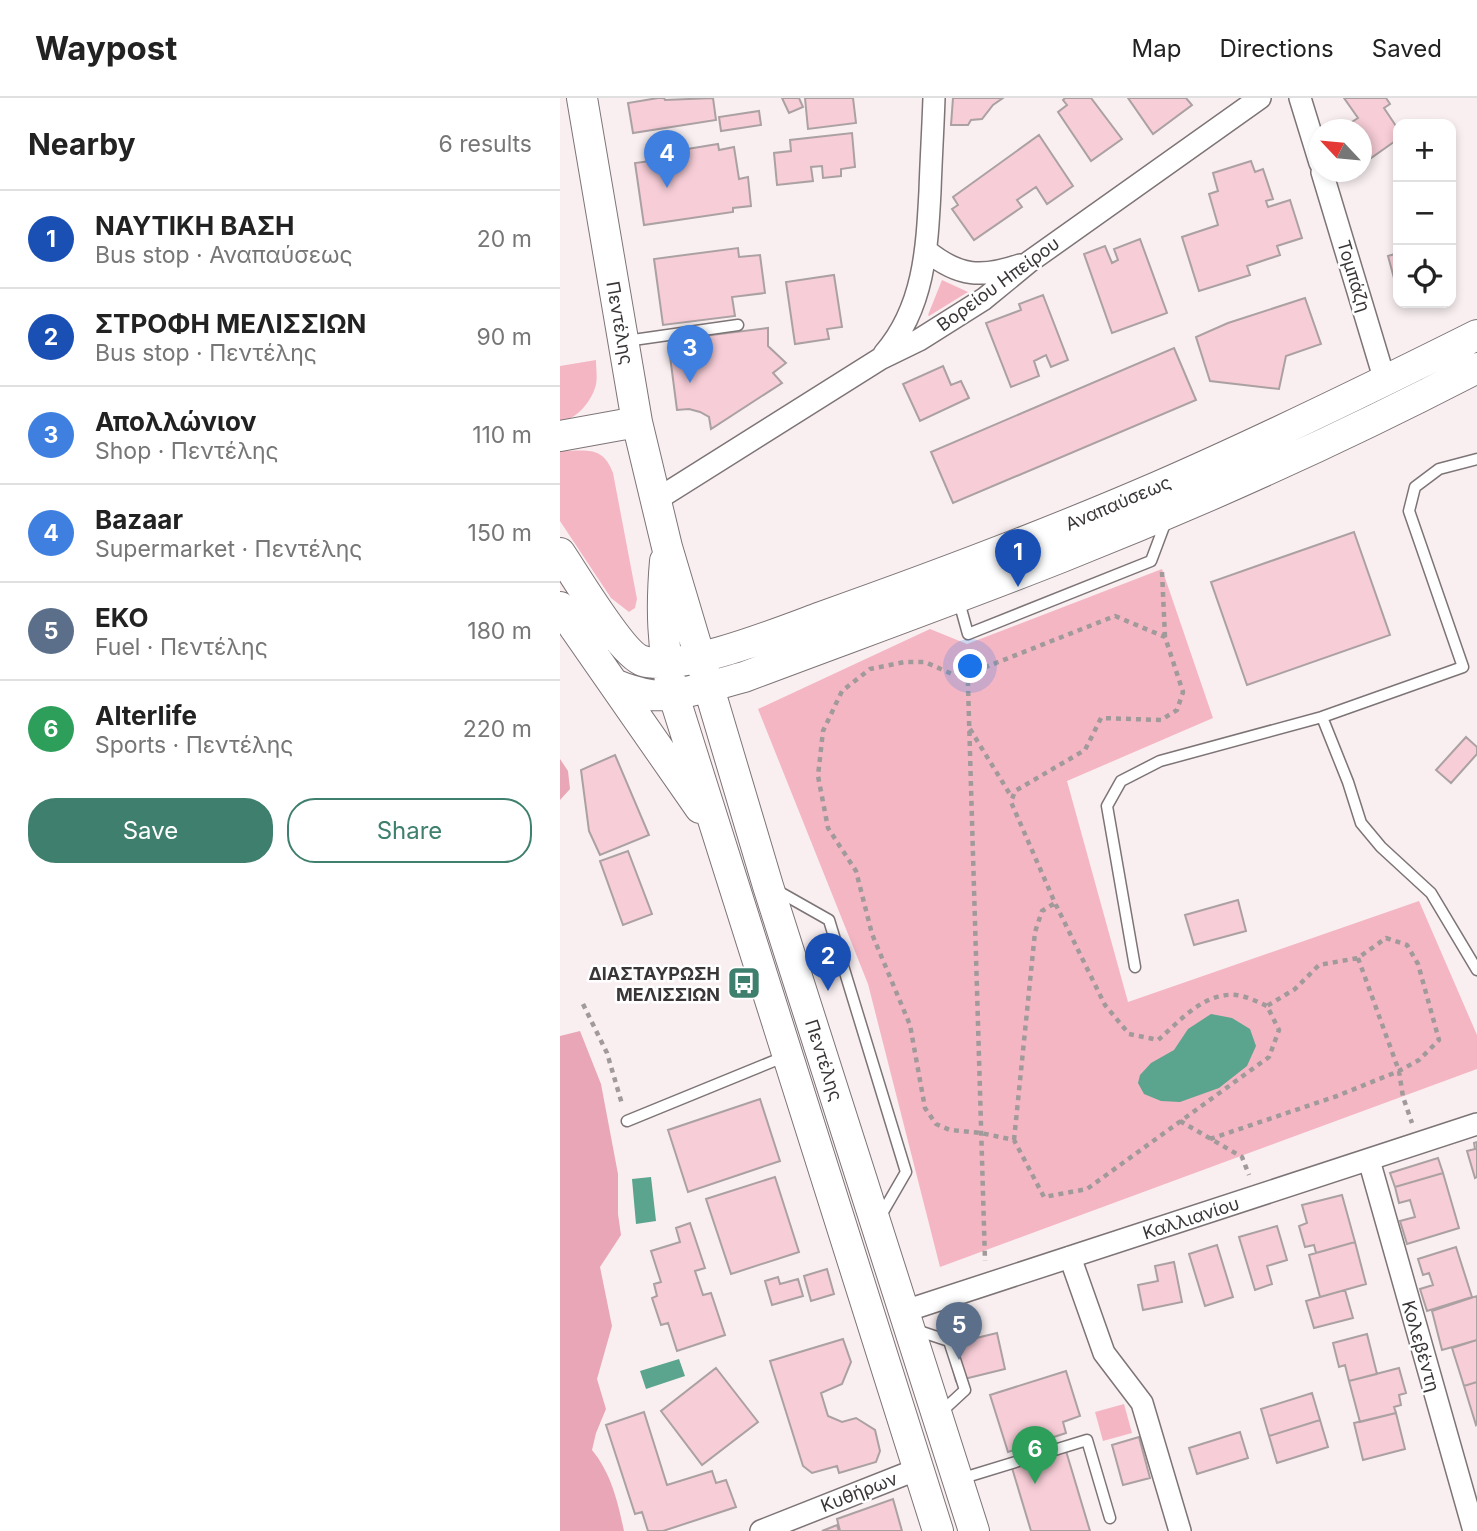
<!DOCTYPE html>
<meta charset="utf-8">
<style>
body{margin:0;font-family:Inter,sans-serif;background:#f6f6f6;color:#222}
.controls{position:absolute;right:21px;top:21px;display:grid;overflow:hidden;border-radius:14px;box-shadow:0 4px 10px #0003}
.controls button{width:63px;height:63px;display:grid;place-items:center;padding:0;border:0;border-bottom:2px solid #e0e0e0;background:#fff;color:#222;font:35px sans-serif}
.compass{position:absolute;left:749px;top:21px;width:63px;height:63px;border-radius:50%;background:#fff;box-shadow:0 4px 10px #0003;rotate:296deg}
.you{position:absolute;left:411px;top:569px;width:24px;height:24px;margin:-18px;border:5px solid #fff;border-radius:50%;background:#1a73e8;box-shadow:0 0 0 10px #1a73e833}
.badge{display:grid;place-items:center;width:46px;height:46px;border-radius:50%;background:#3f7f6d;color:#fff;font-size:23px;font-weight:700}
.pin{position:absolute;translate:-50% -58px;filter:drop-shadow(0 2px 4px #0008)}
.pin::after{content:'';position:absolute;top:37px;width:24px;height:21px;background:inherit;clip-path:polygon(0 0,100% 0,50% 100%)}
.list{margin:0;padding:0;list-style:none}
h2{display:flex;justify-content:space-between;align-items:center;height:91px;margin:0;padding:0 28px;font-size:30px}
h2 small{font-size:23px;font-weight:400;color:#767676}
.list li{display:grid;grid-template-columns:46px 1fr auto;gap:21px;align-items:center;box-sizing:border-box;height:98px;padding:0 28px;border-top:2px solid #e0e0e0}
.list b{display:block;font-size:26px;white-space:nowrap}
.list p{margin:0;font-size:23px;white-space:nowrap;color:#767676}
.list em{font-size:23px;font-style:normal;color:#767676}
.actions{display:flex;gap:14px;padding:21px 28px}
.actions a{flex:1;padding:16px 0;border:2px solid #3f7f6d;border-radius:28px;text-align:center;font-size:24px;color:#3f7f6d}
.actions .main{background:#3f7f6d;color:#fff}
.icon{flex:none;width:38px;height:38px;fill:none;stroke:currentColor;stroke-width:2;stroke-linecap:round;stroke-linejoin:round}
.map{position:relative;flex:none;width:917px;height:1433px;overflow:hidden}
header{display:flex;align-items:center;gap:42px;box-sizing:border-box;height:98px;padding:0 35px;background:#fff;border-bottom:2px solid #e0e0e0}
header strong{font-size:33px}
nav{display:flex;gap:38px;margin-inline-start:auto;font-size:24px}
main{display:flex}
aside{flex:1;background:#fff}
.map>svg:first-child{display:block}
</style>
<header>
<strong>Waypost</strong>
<nav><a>Map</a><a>Directions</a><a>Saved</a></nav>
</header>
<main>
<aside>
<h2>Nearby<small>6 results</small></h2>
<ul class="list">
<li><span class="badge" style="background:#1a4fb4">1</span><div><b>ΝΑΥΤΙΚΗ ΒΑΣΗ</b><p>Bus stop · Αναπαύσεως</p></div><em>20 m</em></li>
<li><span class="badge" style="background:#1a4fb4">2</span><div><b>ΣΤΡΟΦΗ ΜΕΛΙΣΣΙΩΝ</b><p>Bus stop · Πεντέλης</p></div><em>90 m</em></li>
<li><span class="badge" style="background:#3f7fe0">3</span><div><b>Απολλώνιον</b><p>Shop · Πεντέλης</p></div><em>110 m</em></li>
<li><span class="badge" style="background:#3f7fe0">4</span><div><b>Bazaar</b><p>Supermarket · Πεντέλης</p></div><em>150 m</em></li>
<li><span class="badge" style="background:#5c6f8a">5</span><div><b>EKO</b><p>Fuel · Πεντέλης</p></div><em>180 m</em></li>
<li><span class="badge" style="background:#2e9e5b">6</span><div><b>Alterlife</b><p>Sports · Πεντέλης</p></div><em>220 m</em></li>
</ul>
<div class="actions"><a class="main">Save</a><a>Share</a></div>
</aside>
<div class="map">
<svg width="917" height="1433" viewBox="0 0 917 1433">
<rect width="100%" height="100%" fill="#f9eff1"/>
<path fill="#f5b6c4" d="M382 182 408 194 369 218 368 217Z
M36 262C36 271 38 282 35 290 30 305 16 322 0 323V268Z
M0 353C26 353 43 347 53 375L77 501 75 510 69 514 51 500 0 423Z
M602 471 653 620 507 683 568 904 859 803 917 937V971L380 1169 308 886 198 611 370 531 407 546Z
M564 1306 572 1335 543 1343 535 1314Z"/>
<path fill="#e8a6b6" d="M0 661 8 673 10 691 0 702Z
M20 933 41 986 58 1076V1116L61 1137 40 1169 52 1228 37 1281 46 1311 36 1335 32 1352C51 1375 58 1404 64 1433H0V938Z"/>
<path fill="#5ba48e" d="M651 916 672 920 690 931 696 948 687 968 659 990 620 1004 601 1003 584 996 578 985 580 977 591 965 614 952 628 931Z
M91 1079 96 1123 76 1126 72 1081Z
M119 1261 125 1278 86 1291 80 1273Z"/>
<path fill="#f7cdd7" stroke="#aba1a3" stroke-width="2" d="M98 0H104L105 2 153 0 156 22 73 35 68 5Z
M222 0H239L243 9 229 15Z
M245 0H293L296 25 248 31Z
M393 0H443L433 7 422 21 411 22 408 27H391Z
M505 0H531L562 41 531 63 498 14 507 7 503 2Z
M568 0H626L632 7 593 36Z
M784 0H826L830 6 824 10 838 31V41L804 65 802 62V32H790L787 27 798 20Z
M199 13 201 27 161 33 159 19Z
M292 35 295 69 281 71V78L263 80 262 68 251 69 253 83 217 87 214 55 231 53 230 42Z
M479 37 513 88 487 106 476 89 457 102 462 109 414 142 392 111 398 107 393 99Z
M158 46 159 52 174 49 179 81 188 79 191 108 173 110V114L84 127 75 65 128 58 127 51Z
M691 63 695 74 703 71 713 101 706 103 708 109 730 102 742 140 717 148 720 157 687 168 690 177 639 193 622 139 658 127 649 96 658 93 653 75Z
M580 141 607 215 552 235 524 156 545 148 552 165 558 162 554 151Z
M178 150 179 159 200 157 205 195 172 199 175 218 103 227 94 161Z
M838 155V195L828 158Z
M274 177 282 229 267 231 269 241 235 246 226 184Z
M483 197 508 262 491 269 486 257 474 263 479 278 451 289 426 225 461 212 459 206Z
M745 200 761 246 726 258 719 291 650 283 636 239 668 225Z
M208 230V248L226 265 213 275 222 285 151 331 149 319 140 314 129 311 117 312 110 258 129 254 127 240Z
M614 250 636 302 393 405 371 354Z
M383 268 391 287 401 283 409 300 360 323 343 286Z
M794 434 830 537 687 587 651 484Z
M906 639 917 649V656L891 685 876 672Z
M55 657 89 737 40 757 29 733 21 672Z
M68 753 92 816 63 827 40 763Z
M678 802 686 833 634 847 625 817Z
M200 1001 220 1063 128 1094 108 1032Z
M917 1044V1079L915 1080 907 1053 915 1051 914 1045Z
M878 1060 883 1075 835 1089 830 1075Z
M883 1075 899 1130 847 1146 840 1123 855 1119 850 1102 839 1105 835 1089Z
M215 1079 239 1154 171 1176 146 1101Z
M782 1097 795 1144 756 1155 754 1147 745 1149 739 1128 747 1125 742 1107Z
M130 1125 145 1170 135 1173 143 1197 151 1195 165 1237 117 1253 108 1225 101 1227 92 1200 97 1198 94 1186 101 1184 91 1153 120 1144 116 1130Z
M717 1128 727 1162 707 1168 712 1186 695 1192 679 1139Z
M795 1144 806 1186 760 1199 749 1157Z
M657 1147 673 1199 645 1208 629 1156Z
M896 1149 912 1199 867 1213 860 1191 873 1187 869 1175 863 1177 858 1161Z
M614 1164 622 1204 583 1212 578 1187 598 1183 595 1168Z
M267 1171 274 1196 251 1203 244 1178Z
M218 1179 220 1186 238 1181 243 1198 212 1207 205 1183Z
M785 1192 793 1220 754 1230 746 1203Z
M917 1198V1242L882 1252 872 1213Z
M437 1235 445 1271 396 1283 387 1247Z
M807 1236 817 1276 789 1283 785 1267 779 1269 773 1245Z
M283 1241 291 1264 282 1286 261 1295 268 1318 282 1324 296 1320 315 1332 320 1353 316 1364 279 1375 277 1368 252 1375 243 1368 210 1263Z
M917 1242V1284L904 1288 892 1250Z
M156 1270 198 1324 142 1367 101 1313Z
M839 1270 846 1295 839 1297 841 1307 834 1309 836 1315 800 1324 789 1283Z
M506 1273 520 1318 503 1324 506 1335 448 1354 430 1297Z
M917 1284V1326L916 1327 904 1288Z
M752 1295 760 1322 709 1338 701 1311Z
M84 1314 107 1387 152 1373 156 1385 166 1382 176 1409 103 1433H88L82 1414 75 1416 46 1327Z
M836 1315 845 1351 803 1362 794 1325Z
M760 1322 768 1349 717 1365 709 1338Z
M680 1334 688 1360 637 1376 629 1350Z
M579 1339 590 1380 563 1387 552 1347Z
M506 1353 530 1433H471L452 1370Z
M333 1401 342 1433H280L277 1421Z
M277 1427 279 1433H262Z"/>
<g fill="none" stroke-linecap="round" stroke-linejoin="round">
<defs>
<path id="service" d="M66 243 178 227
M398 500 408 536 591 463 606 423
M762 619 788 684 801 725 821 749 871 795 917 872
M216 792 269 822 346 1074 320 1119
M575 869 547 708 561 683 600 663 762 619 903 569 849 413 855 389 879 371 917 361
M67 1023 226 958
M356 1232 389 1243 405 1292 379 1316
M400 1381 527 1342 550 1420"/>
<path id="minor" d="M740 0 760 65
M762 74 825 283
M367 153C399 179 422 180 460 167
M324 256C364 210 367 151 370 93 371 62 373 31 374 0
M96 402 320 261 359 242 424 201 469 164 700 0
M809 1062 914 1433
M510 1159 544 1255 582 1305 620 1433
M345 1213 917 1026
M201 1433 358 1371"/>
<path id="secondary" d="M22 0 77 324 107 449 208 788 414 1433
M0 338 77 324
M0 455C15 477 62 557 83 563 119 575 223 533 261 519 374 479 486 437 597 389 705 342 811 290 917 237
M105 463C101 509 102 550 113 595L378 1433
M0 509 140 710
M54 586C66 591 79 595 91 597 119 599 157 586 184 579 290 539 396 501 502 459 643 403 782 340 917 270"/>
</defs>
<use href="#service" stroke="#7d7476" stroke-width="13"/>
<use href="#minor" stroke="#7d7476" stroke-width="24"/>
<use href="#secondary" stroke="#7d7476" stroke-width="32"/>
<path stroke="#a19a9b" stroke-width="4.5" stroke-dasharray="5 5" stroke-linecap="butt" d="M602 474 605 539
M555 518 605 539 623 594 617 612 601 622 541 620 525 652 455 693 451 704 495 805 545 907 569 936 598 942C620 923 644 894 676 897 686 898 698 904 707 908L719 932 709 959 527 1091 484 1099 454 1042 421 1035 390 1032 376 1026 365 1010 350 927 312 836 296 773 268 730 258 678 263 633 282 593 310 571 345 564H365L392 576H408Z
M407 553 425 1163
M410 631 451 698
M798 860 839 973 843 999 852 1025
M23 906 47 955 62 1006
M620 1023 682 1059 689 1077
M650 1041 777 998 839 973 859 962 879 942 858 866 847 847 826 840 798 860 759 867 735 891 707 908
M454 1042 475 834 482 813 495 805"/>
<use href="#service" stroke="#fff" stroke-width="10"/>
<use href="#minor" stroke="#fff" stroke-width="21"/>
<use href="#secondary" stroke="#fff" stroke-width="30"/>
</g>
<defs>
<symbol id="bus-square" viewBox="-11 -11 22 22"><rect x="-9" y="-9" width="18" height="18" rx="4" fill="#3f7f6d" stroke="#fff"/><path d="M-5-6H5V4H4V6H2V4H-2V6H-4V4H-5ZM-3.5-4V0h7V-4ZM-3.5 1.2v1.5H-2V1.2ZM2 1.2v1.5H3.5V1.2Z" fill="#fff"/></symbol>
</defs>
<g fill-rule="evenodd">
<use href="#bus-square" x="165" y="866" width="38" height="38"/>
</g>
<g text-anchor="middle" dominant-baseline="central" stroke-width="5" stroke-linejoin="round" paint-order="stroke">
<g font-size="18" fill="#3a3637" stroke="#fff">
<text transform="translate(794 178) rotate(73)">Τομπάζη</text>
<text transform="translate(438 186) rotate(-36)">Βορείου Ηπείρου</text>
<text transform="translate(60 225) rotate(80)">Πεντέλης</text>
<text transform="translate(558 405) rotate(-23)">Αναπαύσεως</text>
<text transform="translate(264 962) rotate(72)">Πεντέλης</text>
<text transform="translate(631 1120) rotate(-18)">Καλλιανίου</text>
<text transform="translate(861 1248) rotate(74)">Κολεβέντη</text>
<text transform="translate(299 1394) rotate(-21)">Κυθήρων</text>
</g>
<g font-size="18" font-weight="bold" fill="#3a3637" stroke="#fff" text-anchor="end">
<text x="160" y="875">ΔΙΑΣΤΑΥΡΩΣΗ<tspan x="160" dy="21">ΜΕΛΙΣΣΙΩΝ</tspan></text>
</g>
</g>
</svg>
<div class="controls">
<button>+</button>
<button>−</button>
<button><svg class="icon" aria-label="locate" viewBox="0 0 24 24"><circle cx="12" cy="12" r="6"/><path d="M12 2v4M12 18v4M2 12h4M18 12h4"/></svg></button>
</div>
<svg class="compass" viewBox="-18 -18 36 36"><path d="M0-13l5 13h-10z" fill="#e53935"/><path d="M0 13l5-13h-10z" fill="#767676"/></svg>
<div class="you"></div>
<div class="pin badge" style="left:458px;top:489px;background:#1a4fb4">1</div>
<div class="pin badge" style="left:268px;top:893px;background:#1a4fb4">2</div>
<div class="pin badge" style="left:130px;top:285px;background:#3f7fe0">3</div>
<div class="pin badge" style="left:107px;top:90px;background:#3f7fe0">4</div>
<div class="pin badge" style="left:399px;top:1262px;background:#5c6f8a">5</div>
<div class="pin badge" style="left:475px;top:1386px;background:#2e9e5b">6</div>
</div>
</main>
